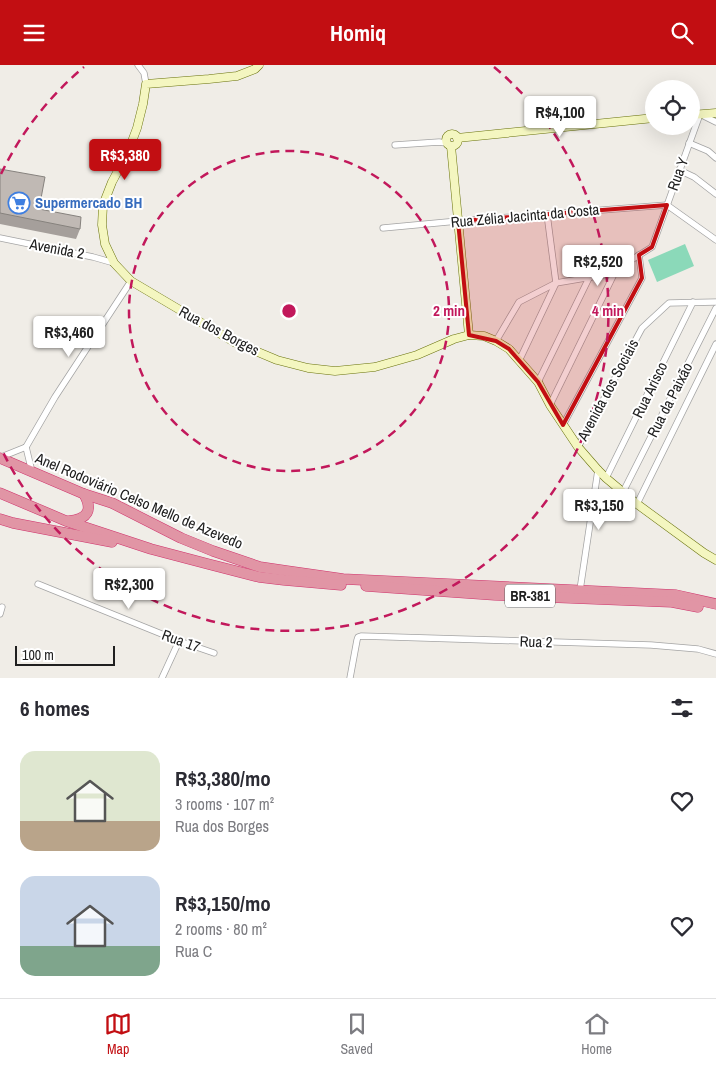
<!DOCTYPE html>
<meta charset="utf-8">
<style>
:root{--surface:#fff;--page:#f2f2f3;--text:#2b2b33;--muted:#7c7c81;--line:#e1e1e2;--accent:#c20e12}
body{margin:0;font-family:"Archivo Narrow",sans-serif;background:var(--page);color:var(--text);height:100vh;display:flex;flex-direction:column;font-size:19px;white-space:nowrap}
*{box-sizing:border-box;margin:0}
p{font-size:16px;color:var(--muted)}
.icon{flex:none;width:28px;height:28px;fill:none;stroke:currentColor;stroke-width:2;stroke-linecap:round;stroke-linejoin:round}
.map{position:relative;height:613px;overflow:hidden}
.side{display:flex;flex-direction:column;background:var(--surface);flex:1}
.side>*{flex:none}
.buttons{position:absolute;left:645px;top:15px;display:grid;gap:10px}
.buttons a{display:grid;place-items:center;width:55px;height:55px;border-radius:50%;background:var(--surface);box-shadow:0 5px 20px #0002;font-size:25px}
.scale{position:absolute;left:15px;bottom:12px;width:100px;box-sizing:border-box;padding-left:5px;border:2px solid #202020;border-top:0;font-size:14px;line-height:18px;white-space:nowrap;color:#202020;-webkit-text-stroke:4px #fff;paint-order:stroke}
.price{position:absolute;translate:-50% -42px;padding:0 11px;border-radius:5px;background:#fff;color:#222;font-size:16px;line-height:32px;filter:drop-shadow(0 1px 2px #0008)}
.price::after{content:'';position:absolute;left:50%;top:30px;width:15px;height:11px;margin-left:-8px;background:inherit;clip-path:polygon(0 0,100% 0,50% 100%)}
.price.current{background:var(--accent);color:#fff}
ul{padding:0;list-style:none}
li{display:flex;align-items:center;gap:15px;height:125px;padding:0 20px}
li span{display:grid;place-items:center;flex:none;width:140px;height:100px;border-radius:15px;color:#555}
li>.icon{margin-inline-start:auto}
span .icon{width:60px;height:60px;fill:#fffc;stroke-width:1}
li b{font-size:21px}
h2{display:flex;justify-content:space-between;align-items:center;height:60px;padding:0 20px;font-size:21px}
header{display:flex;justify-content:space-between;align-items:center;height:65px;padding:0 20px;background:var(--accent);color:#fff;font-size:22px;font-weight:700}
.menu{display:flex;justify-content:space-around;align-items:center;height:70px;border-top:1px solid var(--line);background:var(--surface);font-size:14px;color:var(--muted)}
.menu a{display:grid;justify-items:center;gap:2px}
.menu .current{color:var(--accent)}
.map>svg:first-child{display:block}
.pitch{fill:#8bd9b9}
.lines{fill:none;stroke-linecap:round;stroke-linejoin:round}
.street-casing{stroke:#a4a4a4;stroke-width:7}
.secondary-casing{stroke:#69720d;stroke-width:9}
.highway-casing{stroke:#cf336c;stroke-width:11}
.street{stroke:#fff;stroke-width:5.5}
.secondary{stroke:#f4f6c0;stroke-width:8}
.highway{stroke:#e195a5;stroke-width:10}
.wall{fill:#a59f9b}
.building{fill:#c0b9b4;stroke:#86827e}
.marked{fill:#c20e12;fill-opacity:0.2;stroke:#c20e12;stroke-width:4;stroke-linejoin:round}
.ring{fill:none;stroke:#c2185b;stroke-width:2.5;stroke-dasharray:9 6}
.labels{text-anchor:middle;stroke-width:4;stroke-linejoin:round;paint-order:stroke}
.shield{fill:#fff;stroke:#636363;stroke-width:1}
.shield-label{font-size:14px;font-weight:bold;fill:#202020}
.street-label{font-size:15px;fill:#202020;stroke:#fff}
.shop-label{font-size:15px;font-weight:bold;fill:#366cbe;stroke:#fff;text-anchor:start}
.centre{fill:#c2185b;stroke:#fff;stroke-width:2.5}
.ring-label{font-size:15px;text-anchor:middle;font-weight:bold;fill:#c2185b;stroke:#fff;stroke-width:4;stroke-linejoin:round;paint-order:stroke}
</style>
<header><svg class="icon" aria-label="menu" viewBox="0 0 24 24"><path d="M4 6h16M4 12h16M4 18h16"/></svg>Homiq<svg class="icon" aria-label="search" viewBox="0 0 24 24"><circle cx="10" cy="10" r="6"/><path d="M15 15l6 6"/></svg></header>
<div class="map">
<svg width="716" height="613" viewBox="0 0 716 613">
<rect width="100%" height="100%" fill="#f0ede7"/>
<!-- pitch -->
<polygon class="pitch" points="685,179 694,201 657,217 648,195"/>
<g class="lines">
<!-- street casing -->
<g class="street-casing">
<g id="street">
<polyline points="138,0 144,8 146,19"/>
<polyline points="689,78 708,86 716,93"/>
<polyline points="395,80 439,77 446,78"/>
<polyline points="679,105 694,112 716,129"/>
<polyline points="667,140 716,175"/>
<polyline points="383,163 458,156 667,140"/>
<polyline points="0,173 93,192 114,198"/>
<polyline points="496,276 519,237 556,218 609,209 652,182 700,49 716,57"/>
<polyline points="519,296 556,218 547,149"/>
<polyline points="538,317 589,213"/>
<polyline points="550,340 616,205"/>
<polyline points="563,360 642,213 639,190"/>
<polyline points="26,382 32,407"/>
<polyline points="578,382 642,263 669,238 716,237"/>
<polyline points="1,392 26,382 55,332 131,216"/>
<polyline points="606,413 693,237"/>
<polyline points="623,427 716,243"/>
<polyline points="637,439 716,279"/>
<polyline points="38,519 179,576 214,588"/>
<polyline points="580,525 598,405"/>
<polyline points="0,549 2,542"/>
<polyline points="162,613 179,576"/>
<polyline points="350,613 357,575 358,572 361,571 651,580 698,584 716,589"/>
</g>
</g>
<!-- secondary casing -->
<g class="secondary-casing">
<g id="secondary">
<polyline points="259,0 255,4 237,11 209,14 146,19 143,39 137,63 128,87 112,117 103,140 102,160 105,179 114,198 131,216 234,277 277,295 308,303 335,306 375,302 417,290 454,274 469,270 484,271 496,276 509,284 538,317 550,340 578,382 598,405 606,413 637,439 704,488 716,495"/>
<polyline points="691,50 716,48"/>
<circle cx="452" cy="75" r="6"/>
<polyline points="457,73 654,53"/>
<polyline points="451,81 469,270"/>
</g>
</g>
<!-- highway casing -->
<g class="highway-casing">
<g id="highway">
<polyline points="0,393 84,429 112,438 181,473 213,486 260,502 287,506 343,514 676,530 716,539"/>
<polyline points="0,428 66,456 151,484 208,499 259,512 284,515 341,520"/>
<polyline points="0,454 13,458 112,477"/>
<path d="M 69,456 C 88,454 93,445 84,429"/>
<polyline points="366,521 495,530 672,537 698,542"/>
</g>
</g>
<!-- street -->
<use href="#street" class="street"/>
<!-- secondary -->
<use href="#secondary" class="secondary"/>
<!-- highway -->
<use href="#highway" class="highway"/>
</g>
<!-- wall -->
<polygon class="wall" points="0,104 39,144 80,164 76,174 0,159"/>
<!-- building -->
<polygon class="building" points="0,104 45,112 39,144 81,152 80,164 0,148"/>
<!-- marked area -->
<path class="marked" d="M 667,140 L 652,182 L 639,190 L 642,213 L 563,360 L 538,317 L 509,284 L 496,276 L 469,270 L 458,156 Z"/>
<!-- distance rings -->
<g class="ring">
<circle cx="289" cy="246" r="160"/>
<path d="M1 109A319 319 0 0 1 84 2M494 2A319 319 0 1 1 1 383"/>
</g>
<!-- icons -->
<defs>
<g id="supermarket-ring" transform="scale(1.125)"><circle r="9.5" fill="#fff" stroke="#3f7fe0" stroke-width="1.5"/><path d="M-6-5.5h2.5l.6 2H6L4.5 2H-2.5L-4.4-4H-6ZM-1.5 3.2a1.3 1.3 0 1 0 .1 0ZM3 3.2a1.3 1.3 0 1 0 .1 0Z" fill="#3f7fe0"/></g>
</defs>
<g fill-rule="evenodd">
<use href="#supermarket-ring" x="19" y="138"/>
</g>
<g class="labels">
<!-- shield labels -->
<rect class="shield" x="505" y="519.5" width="50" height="23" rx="4"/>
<g class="shield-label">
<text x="530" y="536">BR-381</text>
</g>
<!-- street labels -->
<g class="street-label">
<text transform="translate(678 109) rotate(-70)" y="5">Rua Y</text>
<text transform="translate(525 151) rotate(-5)" y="5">Rua Zélia Jacinta da Costa</text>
<text transform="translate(57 184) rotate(11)" y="5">Avenida 2</text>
<text transform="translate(219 266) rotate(28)" y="5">Rua dos Borges</text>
<text transform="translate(608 325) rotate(-62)" y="5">Avenida dos Sociais</text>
<text transform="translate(650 325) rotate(-64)" y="5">Rua Arisco</text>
<text transform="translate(670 335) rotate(-63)" y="5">Rua da Paixão</text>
<text transform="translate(139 436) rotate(23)" y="5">Anel Rodoviário Celso Mello de Azevedo</text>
<text transform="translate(181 576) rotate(20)" y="5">Rua 17</text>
<text transform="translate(536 577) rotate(2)" y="5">Rua 2</text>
</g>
<!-- shop labels -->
<g class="shop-label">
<text x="35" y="143">Supermercado BH</text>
</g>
</g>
<circle cx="289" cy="246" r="8" class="centre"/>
<g class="ring-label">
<text x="449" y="251">2 min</text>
<text x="608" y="251">4 min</text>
</g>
</svg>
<div class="buttons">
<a><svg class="icon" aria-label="locate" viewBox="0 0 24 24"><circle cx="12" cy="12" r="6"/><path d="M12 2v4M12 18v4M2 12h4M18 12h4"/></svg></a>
</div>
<div class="scale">100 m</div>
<b class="price" style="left:560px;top:73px">R$4,100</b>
<b class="price current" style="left:125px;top:116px">R$3,380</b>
<b class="price" style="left:598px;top:222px">R$2,520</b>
<b class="price" style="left:69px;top:293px">R$3,460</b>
<b class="price" style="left:599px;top:466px">R$3,150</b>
<b class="price" style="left:129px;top:545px">R$2,300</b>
</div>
<section class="side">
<h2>6 homes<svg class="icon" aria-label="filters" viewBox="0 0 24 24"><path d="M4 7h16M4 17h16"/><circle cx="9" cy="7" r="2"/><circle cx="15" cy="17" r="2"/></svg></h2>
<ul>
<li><span style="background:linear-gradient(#dfe7d0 70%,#b9a48a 0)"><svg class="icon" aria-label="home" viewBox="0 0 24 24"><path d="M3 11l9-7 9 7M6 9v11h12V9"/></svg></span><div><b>R$3,380/mo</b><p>3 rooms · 107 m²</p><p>Rua dos Borges</p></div><svg class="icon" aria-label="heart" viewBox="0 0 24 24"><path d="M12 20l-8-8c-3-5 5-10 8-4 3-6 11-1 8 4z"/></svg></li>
<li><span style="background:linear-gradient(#c9d6e8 70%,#7fa58c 0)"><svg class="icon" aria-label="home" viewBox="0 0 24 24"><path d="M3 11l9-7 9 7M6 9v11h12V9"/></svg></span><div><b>R$3,150/mo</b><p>2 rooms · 80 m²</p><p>Rua C</p></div><svg class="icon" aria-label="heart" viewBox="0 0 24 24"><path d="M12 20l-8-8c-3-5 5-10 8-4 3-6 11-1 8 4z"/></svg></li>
</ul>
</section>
<nav class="menu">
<a class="current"><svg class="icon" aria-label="map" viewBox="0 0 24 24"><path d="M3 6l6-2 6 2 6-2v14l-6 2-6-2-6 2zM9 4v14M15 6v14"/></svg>Map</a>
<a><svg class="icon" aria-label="saved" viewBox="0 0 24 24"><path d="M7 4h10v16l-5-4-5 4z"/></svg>Saved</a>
<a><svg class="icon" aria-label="home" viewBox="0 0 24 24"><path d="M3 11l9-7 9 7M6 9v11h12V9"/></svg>Home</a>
</nav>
